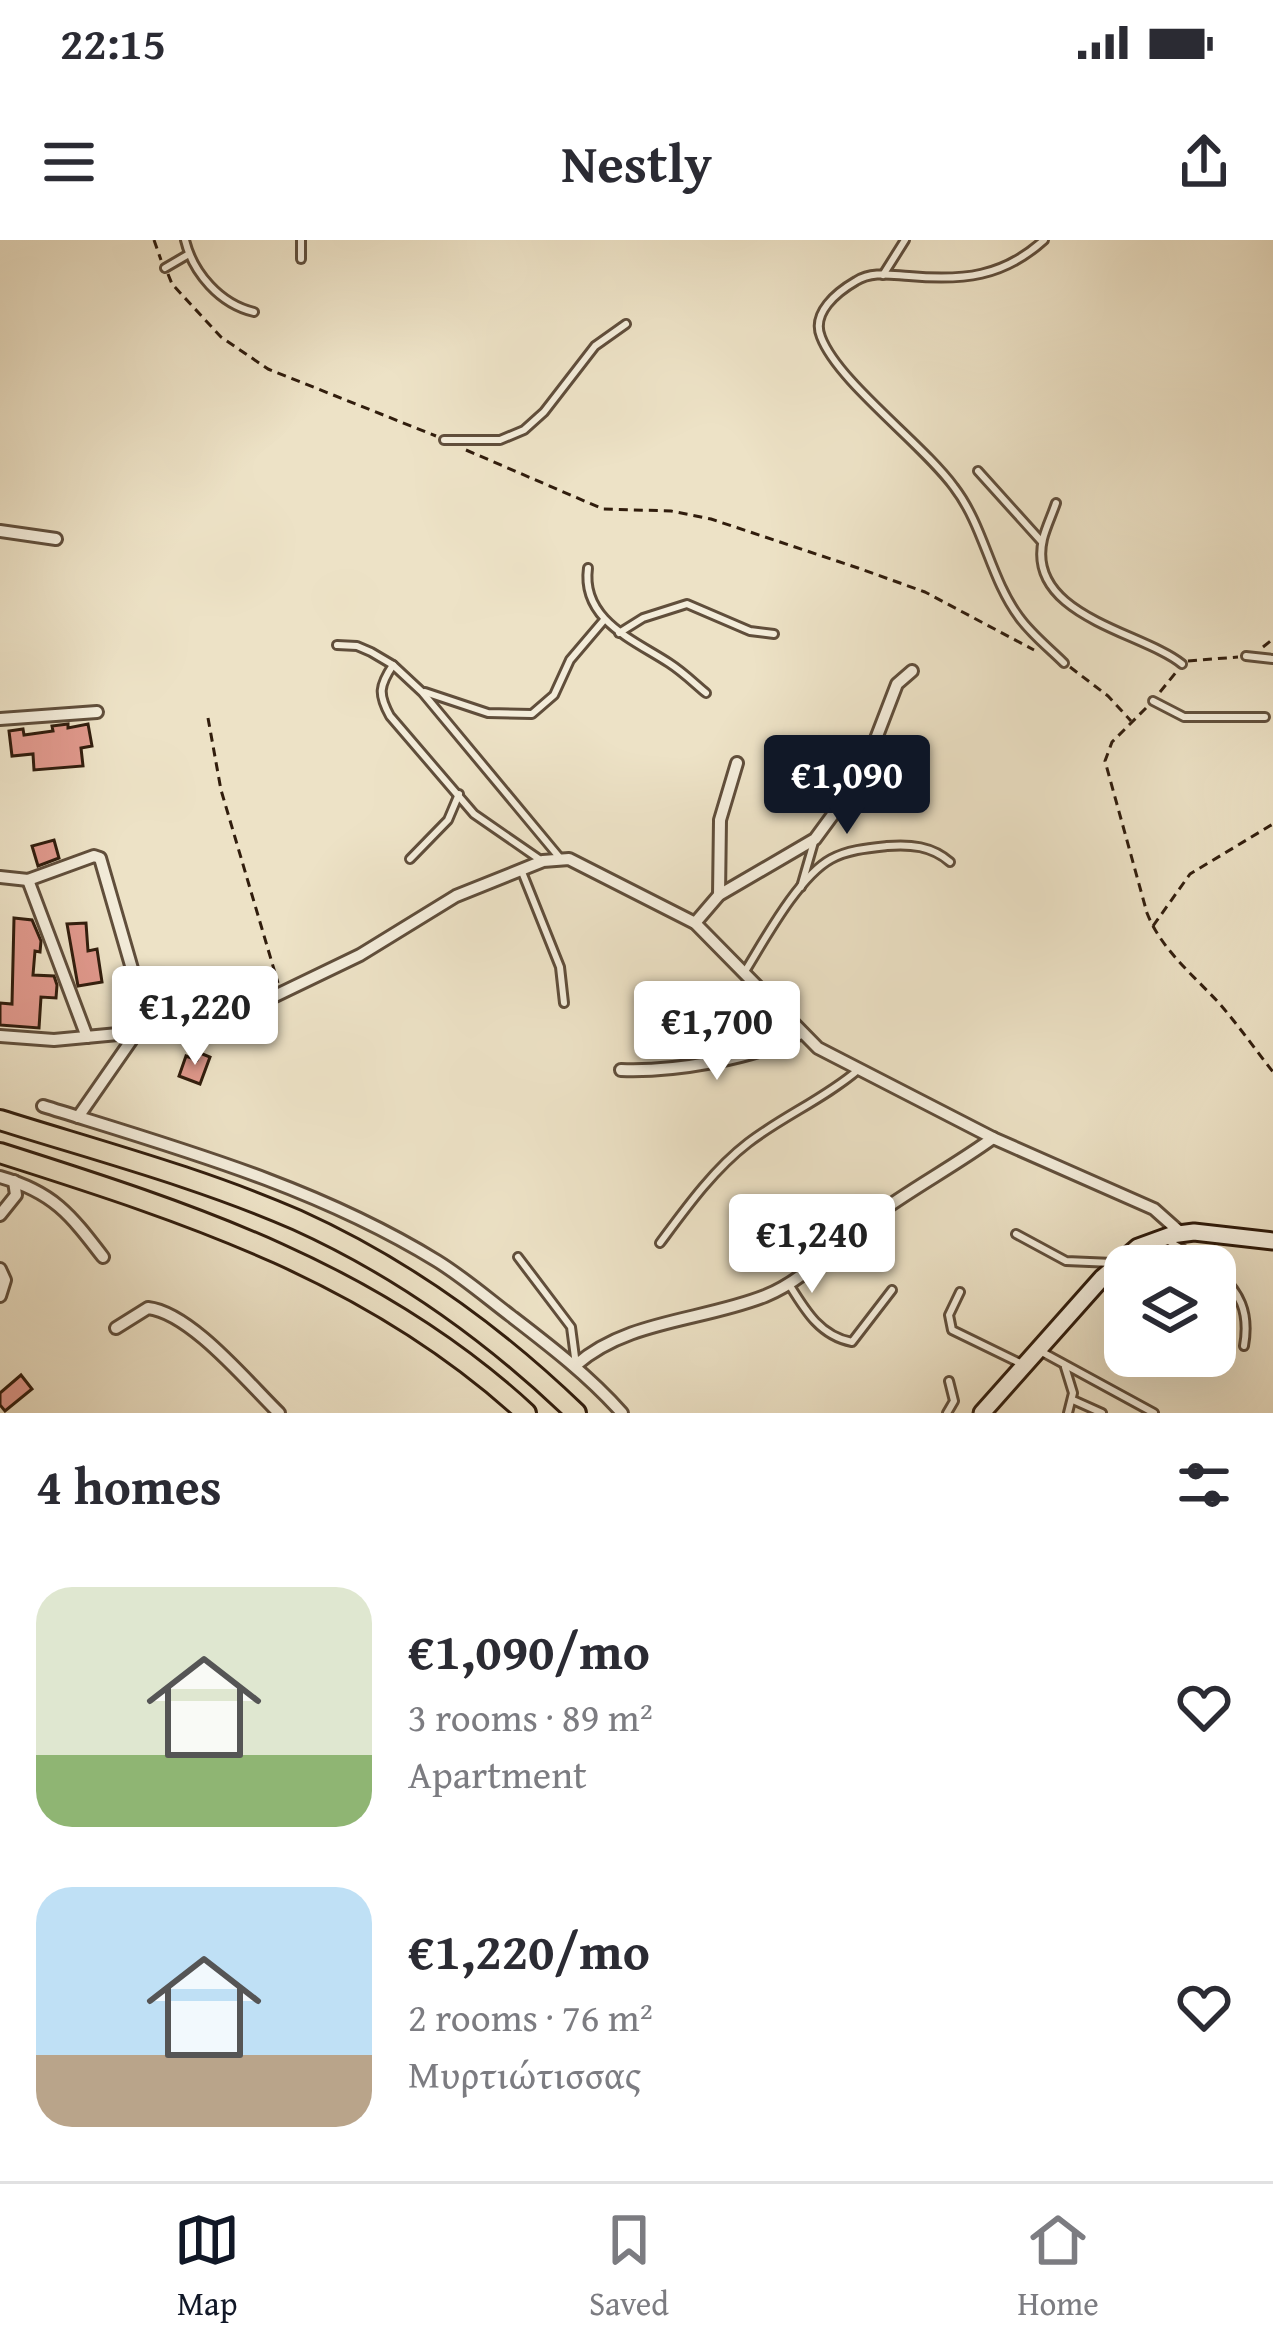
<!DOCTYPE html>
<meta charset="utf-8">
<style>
:root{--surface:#fff;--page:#f2f2f3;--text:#2b2b33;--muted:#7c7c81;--line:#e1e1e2;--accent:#111827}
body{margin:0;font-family:"Gentium Book Plus",serif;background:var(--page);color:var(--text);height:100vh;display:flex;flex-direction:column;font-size:45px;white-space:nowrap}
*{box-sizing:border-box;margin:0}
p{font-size:39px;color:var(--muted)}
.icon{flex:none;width:66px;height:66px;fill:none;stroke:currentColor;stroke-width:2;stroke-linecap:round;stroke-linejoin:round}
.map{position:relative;height:1173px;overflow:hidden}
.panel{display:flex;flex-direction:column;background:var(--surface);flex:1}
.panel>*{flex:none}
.controls{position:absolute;left:1104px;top:1005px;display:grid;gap:24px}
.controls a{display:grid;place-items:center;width:132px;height:132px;border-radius:24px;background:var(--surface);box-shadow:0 12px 48px #0002;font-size:60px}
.price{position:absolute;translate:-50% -102px;padding:0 27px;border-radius:12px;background:#fff;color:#222;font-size:39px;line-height:78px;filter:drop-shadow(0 3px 6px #0008)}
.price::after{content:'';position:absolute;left:50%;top:72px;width:36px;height:27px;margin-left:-18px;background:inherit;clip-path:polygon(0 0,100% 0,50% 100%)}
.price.current{background:var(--accent);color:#fff}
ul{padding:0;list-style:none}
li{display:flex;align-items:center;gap:36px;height:300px;padding:0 36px}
li span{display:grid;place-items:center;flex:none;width:336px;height:240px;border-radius:36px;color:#555}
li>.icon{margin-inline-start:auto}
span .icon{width:144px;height:144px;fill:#fffc;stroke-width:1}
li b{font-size:51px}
h2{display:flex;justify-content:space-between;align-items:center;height:144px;padding:0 36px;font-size:51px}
.status{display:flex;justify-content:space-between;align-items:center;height:84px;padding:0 60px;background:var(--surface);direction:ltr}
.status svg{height:33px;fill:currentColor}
header{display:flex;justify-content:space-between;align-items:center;height:156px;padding:0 36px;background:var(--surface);font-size:54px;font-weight:700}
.tabs{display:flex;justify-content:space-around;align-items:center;height:168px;border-top:3px solid var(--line);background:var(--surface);font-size:33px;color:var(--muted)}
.tabs a{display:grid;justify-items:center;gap:6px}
.tabs .current{color:var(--accent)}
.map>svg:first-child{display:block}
.building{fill:#e1998d;stroke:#311d0d;stroke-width:3}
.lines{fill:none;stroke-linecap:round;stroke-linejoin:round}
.lane-casing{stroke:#604e3b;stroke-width:12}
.street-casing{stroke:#604e3b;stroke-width:16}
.secondary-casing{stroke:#311d0d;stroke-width:21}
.primary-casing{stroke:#311d0d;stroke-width:24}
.path{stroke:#311d0d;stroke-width:3;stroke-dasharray:9 6;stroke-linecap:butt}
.lane{stroke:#f3ecda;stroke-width:6}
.street{stroke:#f3ecda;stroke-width:10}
.secondary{stroke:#f3ecda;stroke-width:15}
.primary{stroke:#ede2c6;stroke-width:18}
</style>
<div class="status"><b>22:15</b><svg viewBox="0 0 49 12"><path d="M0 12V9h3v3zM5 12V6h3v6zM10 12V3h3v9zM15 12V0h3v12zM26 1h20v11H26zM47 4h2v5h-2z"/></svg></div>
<header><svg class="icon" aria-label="menu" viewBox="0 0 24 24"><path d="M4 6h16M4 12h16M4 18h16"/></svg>Nestly<svg class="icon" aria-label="share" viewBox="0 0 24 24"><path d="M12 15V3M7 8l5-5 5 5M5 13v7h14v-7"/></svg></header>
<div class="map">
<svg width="1273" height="1173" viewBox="0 0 1273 1173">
<rect width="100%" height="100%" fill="#ede2c6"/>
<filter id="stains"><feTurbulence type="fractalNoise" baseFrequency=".00167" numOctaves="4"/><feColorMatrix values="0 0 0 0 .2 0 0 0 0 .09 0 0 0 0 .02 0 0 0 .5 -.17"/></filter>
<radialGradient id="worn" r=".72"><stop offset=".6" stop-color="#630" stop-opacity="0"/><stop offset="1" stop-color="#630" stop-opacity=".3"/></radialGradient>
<!-- building -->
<g class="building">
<polygon points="68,484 68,488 88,484 92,506 81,508 83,526 34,530 33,514 12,516 9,491 23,489 24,495 53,491 52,486"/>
<polygon points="54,600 59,618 38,626 32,606"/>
<polygon points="14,678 32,680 41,701 40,712 35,711 33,735 54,736 57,745 56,758 41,757 39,788 0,785 0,763 12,764"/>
<polygon points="86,683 88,711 97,709 102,742 78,746 67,684"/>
<polygon points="200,813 210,817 200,844 179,836 186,816 197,820"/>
<polygon points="21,1135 32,1149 5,1171 0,1165 0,1153"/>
</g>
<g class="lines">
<!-- lane casing -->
<g class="lane-casing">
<g id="lane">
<path d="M 185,0 C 193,33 220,64 254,72"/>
<path d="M 1044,0 C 1003,37 963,41 909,36 C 891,35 872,31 856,41 C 837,52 811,73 821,97 C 838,142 922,203 954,247 C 984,286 990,338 1019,377 C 1031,394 1049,408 1064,423"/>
<polyline points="301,19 301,0"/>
<polyline points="165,28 189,14"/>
<polyline points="883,35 905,0"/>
<polyline points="444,200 500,200 524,190 544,172 595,106 626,84"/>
<polyline points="978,231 1042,302"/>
<path d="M 1056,263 C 1052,275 1046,287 1043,299 C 1025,376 1143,392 1182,424"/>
<path d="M 588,328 C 581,380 634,400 669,423 C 683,432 694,443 706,453"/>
<polyline points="619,393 643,378 687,364 750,391 774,394"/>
<polyline points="337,405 357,406 371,412 393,425 422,452 560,618"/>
<polyline points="1246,416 1273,419"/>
<path d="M 393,425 C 379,446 378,454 390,476 L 474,574 L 539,619"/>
<polyline points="425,452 488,473 532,474 554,455 570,420 604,380"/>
<polyline points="1153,461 1184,477 1265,477"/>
<polyline points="410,619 448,580 459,554"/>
<polyline points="522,632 560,727 564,763"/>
<polyline points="801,647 814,602"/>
<path d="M 744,733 C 764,701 798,637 831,619 C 847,610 868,608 887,606 C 910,604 932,606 950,622"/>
<polyline points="1016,994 1066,1021 1113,1023"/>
<polyline points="1165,999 1211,1026"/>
<path d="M 660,1003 C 686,968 713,930 748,903 C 783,876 824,859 858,830"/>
<polyline points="518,1017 571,1087 576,1125"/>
<path d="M 1215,1029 C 1240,1052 1250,1072 1244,1106"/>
<path d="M 789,1044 C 805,1070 820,1096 852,1102 L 892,1050"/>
<polyline points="960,1052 949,1075 952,1090 1022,1124"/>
<polyline points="1042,1112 1154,1173"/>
<polyline points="1065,1127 1073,1153 1068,1173"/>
<polyline points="1073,1160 1102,1173"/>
<polyline points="947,1173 954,1161 949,1141"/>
</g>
</g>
<!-- street casing -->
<g class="street-casing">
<g id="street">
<polyline points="0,291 56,299"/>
<polyline points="0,479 97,472"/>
<polyline points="0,637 28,640 94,616 100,618 150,791"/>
<polyline points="28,640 87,797"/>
<polyline points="719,655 720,580 737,523"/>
<polyline points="695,683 719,655 815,599 862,535 897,444 912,431"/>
<polyline points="0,796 54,800 150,791 252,767 360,715 456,656 543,621 569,619 695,683 818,808 993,898 1154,969 1181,993"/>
<path d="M 621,830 C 671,832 756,819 799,794"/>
<path d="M 43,866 C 177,908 315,946 437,1021 C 463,1037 486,1057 511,1076 C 550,1106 588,1135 622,1173"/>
<polyline points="78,877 137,792"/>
<path d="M 0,937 C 53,952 70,974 103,1017"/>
<polyline points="0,975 16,955 14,941"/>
<polyline points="0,1029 5,1040 0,1056"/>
<path d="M 116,1088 L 148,1068 C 191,1073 248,1143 279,1173"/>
<path d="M 576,1125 C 627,1080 702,1081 765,1056 C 805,1040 835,1005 869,980 C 909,950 953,927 993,898"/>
</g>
</g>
<!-- secondary casing -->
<g class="secondary-casing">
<polyline id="secondary" points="982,1173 1102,1038 1138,1007 1171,995 1194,992 1273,1001"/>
</g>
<!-- primary casing -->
<g class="primary-casing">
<g id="primary">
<path d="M 0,880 C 99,911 201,938 297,980 C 401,1027 494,1094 576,1173"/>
<path d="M 0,913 C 192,974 374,1033 526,1173"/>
</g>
</g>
<!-- path -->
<g class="path">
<polyline points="154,0 161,20"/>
<polyline points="168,34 172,44 221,97 268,129 436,196"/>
<polyline points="466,210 603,269 671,271 711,279 858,328 925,352 1034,410"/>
<polyline points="1263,407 1273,399"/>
<polyline points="1188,421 1238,417"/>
<polyline points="1070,427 1108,456 1131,481"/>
<polyline points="1160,452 1177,431"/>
<path d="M 1146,468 L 1112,502 L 1105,521 L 1147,673 C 1161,709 1193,735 1219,763 C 1238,785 1255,809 1273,832"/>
<polyline points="208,478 221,550 278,743"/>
<polyline points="1153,686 1190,634 1273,584"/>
</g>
<!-- lane -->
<use href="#lane" class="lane"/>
<!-- street -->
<use href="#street" class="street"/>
<!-- secondary -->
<use href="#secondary" class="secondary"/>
<!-- primary -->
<use href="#primary" class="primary"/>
</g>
<rect width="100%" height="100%" filter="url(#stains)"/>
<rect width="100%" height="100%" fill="url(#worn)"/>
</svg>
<div class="controls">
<a><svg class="icon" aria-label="layers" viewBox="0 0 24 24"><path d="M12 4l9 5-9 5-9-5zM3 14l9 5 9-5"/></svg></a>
</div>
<b class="price current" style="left:847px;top:597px">€1,090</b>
<b class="price" style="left:195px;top:828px">€1,220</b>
<b class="price" style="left:717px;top:843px">€1,700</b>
<b class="price" style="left:812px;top:1056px">€1,240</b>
</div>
<section class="panel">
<h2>4 homes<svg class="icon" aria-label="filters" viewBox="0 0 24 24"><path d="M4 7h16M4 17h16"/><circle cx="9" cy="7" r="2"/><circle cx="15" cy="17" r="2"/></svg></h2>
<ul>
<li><span style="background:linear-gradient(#dfe7d0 70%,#8fb573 0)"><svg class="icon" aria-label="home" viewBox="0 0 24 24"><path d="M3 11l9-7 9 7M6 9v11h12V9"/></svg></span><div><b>€1,090/mo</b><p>3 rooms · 89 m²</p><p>Apartment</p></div><svg class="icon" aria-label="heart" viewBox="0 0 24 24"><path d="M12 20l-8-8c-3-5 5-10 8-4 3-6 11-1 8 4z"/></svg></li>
<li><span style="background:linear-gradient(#bfe0f5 70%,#b9a48a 0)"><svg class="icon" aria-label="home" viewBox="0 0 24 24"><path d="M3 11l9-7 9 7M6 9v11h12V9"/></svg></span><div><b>€1,220/mo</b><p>2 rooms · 76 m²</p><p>Μυρτιώτισσας</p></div><svg class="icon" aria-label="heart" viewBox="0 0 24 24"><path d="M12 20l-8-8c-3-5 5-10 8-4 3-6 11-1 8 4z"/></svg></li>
</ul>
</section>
<nav class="tabs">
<a class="current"><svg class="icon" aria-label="map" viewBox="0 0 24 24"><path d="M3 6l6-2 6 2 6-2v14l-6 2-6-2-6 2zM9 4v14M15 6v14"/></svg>Map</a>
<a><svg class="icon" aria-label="saved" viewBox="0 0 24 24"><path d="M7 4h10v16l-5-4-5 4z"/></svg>Saved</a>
<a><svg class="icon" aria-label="home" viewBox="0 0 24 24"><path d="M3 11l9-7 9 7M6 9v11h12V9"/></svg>Home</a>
</nav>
